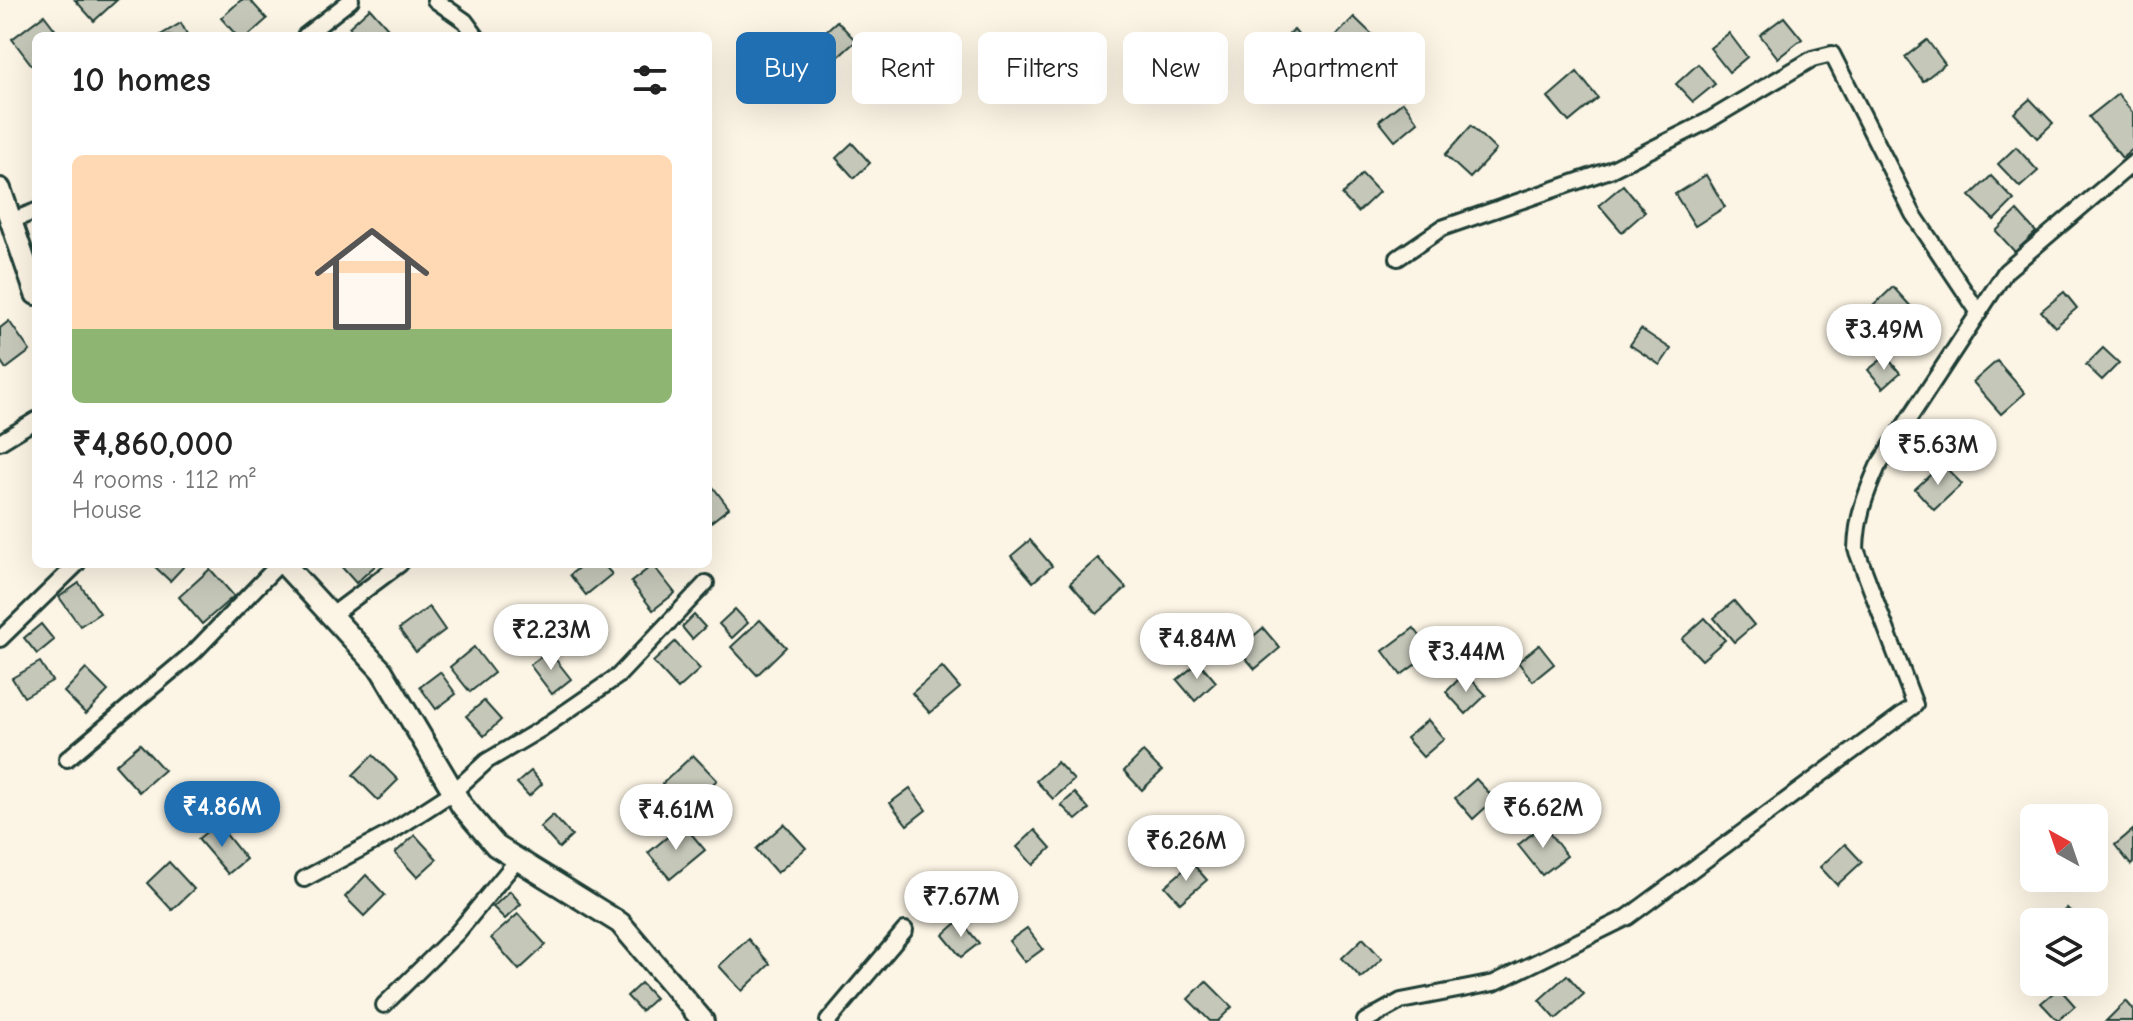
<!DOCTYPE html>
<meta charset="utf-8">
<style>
:root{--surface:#fff;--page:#f2f2f2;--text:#222;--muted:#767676;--accent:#1f6fb2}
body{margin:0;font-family:"Comic Neue",sans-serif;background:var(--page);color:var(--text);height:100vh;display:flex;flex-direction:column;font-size:30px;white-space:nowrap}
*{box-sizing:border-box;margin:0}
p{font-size:26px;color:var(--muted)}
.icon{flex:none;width:44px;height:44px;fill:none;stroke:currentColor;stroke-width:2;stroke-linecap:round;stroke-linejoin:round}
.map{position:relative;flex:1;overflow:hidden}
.panel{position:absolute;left:32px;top:32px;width:680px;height:536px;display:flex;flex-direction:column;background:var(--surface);border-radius:12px;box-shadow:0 8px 32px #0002}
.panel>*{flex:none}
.guide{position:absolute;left:736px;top:32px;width:760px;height:72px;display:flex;gap:16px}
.needle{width:52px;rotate:320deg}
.buttons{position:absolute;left:2020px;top:804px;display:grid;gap:16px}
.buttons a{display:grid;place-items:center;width:88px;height:88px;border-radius:12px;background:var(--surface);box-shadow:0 8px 32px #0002;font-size:40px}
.price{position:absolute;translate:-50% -68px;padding:0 18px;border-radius:28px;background:#fff;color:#222;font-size:26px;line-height:52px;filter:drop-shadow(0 2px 4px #0008)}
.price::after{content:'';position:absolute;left:50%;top:48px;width:24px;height:18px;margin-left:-12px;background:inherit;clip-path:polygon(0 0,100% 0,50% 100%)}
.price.selected{background:var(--accent);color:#fff}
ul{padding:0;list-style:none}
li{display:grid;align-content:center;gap:16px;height:424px;padding:0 40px}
li span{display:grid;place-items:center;height:248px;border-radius:12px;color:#555}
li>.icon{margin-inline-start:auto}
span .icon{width:144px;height:144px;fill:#fffc;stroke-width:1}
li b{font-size:34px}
h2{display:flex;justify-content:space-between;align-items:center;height:96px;padding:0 40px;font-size:34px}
.tag{padding:0 28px;border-radius:12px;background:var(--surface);box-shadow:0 8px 32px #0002;font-size:28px;line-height:72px}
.tag.selected{background:var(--accent);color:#fff}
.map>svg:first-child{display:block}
.building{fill:#c5c7b9;stroke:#1f3d34;stroke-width:2}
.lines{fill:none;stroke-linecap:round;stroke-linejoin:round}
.street-casing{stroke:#1f3d34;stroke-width:20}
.secondary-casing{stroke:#1f3d34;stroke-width:26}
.street{stroke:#fcf5e5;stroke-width:14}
.secondary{stroke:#fcf5e5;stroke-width:20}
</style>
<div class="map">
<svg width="2133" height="1021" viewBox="0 0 2133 1021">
<rect width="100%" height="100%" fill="#fcf5e5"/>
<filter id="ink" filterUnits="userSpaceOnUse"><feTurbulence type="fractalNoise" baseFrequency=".0125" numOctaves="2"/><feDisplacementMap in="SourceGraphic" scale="16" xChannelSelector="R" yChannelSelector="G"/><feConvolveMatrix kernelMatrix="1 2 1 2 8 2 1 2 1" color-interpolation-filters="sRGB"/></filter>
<g filter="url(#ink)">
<!-- building -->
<g class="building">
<polygon points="75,0 117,0 94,21"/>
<polygon points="241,0 250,0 267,19 248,36 237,36 221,18"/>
<polygon points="370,8 395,36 358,36 349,27"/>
<polygon points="44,15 60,36 36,36 34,68 12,39"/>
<polygon points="1354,17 1381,43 1352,72 1326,46"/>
<polygon points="1784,17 1802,39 1778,58 1760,35"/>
<polygon points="837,21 856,41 836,59 817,39"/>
<polygon points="181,23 188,36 159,36"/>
<polygon points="1294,30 1315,55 1293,73 1272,48"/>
<polygon points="1729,33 1747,57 1729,72 1710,48"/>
<polygon points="1927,40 1945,64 1923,81 1905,57"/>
<polygon points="1268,52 1288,75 1269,92 1249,68"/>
<polygon points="799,62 815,79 798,95 782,78"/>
<polygon points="1698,64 1715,84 1693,102 1676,84"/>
<polygon points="1577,72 1598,98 1569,122 1548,97"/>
<polygon points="2118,94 2133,113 2133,149 2122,158 2089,117"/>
<polygon points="2030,99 2053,123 2037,138 2014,113"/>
<polygon points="1403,102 1418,122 1395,141 1379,121"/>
<polygon points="1471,126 1496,150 1470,178 1445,155"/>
<polygon points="852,143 870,163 854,178 836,158"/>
<polygon points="2016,147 2038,171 2020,187 1998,164"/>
<polygon points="1362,174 1379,192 1358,212 1342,195"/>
<polygon points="1706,175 1725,207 1695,226 1675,194"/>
<polygon points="1991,176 2014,200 1994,220 1970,196"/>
<polygon points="1623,185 1645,212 1622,232 1599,205"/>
<polygon points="2017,211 2036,232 2015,252 1996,231"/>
<polygon points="1893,287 1915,311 1895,330 1873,306"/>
<polygon points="2064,292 2077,308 2055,327 2041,311"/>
<polygon points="9,321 30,351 6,369 0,360 0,328"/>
<polygon points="1641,329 1671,349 1660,365 1630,345"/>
<polygon points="2103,348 2119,363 2102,380 2086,365"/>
<polygon points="1886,356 1900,373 1883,388 1868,370"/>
<polygon points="1997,361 2025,393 2001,414 1973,382"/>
<polygon points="1942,464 1962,484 1934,510 1915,489"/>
<polygon points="710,483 729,508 711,522 708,518"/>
<polygon points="1030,540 1052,566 1033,582 1011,556"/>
<polygon points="1098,558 1126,588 1097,614 1070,583"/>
<polygon points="152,564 186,564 170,581"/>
<polygon points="339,564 377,564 356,583"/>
<polygon points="583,564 603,564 612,574 586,595 570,575"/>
<polygon points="653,565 675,593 653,610 631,582"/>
<polygon points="210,569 234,596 202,624 179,597"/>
<polygon points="79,583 100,613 80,626 59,597"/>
<polygon points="1734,601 1754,625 1734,642 1714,618"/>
<polygon points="429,607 445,630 416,652 399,629"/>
<polygon points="523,608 536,630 513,645 499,623"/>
<polygon points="735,609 748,623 732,638 719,624"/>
<polygon points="694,615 705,627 692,639 682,627"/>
<polygon points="1705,618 1725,640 1702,660 1682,639"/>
<polygon points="760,620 786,647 757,675 731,647"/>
<polygon points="41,624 54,640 37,654 24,638"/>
<polygon points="1263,628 1280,648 1255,669 1238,649"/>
<polygon points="1414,628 1432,652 1401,675 1383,651"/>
<polygon points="675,642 700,669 678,689 653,662"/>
<polygon points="1539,645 1554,664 1533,681 1518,662"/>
<polygon points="474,647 494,673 470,692 450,667"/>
<polygon points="549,651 571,679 552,694 530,665"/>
<polygon points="40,662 52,681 24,697 12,678"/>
<polygon points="1199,662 1216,682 1195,701 1177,680"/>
<polygon points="942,667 960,688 930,713 912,693"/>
<polygon points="86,669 108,691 86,714 64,692"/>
<polygon points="440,672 456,694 436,709 420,687"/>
<polygon points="1465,673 1486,695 1466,714 1446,692"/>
<polygon points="484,701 501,720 484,736 466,716"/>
<polygon points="1428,720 1444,739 1423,757 1406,738"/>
<polygon points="140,744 164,770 139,792 115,765"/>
<polygon points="1143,752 1162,771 1142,790 1124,771"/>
<polygon points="373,755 398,780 378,800 353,775"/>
<polygon points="693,755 717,780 685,810 662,784"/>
<polygon points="1057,762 1074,780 1053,799 1036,781"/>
<polygon points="531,771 542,784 529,796 517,783"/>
<polygon points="1476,779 1495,799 1473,819 1455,798"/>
<polygon points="910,788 926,810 907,825 890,803"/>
<polygon points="1075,793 1089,809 1076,820 1061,805"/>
<polygon points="553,815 572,836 559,848 540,827"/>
<polygon points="217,823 246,859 228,874 198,839"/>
<polygon points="683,824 705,850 670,879 648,853"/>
<polygon points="784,824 806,848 777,873 756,849"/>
<polygon points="1543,825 1567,856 1542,875 1518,845"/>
<polygon points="1201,826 1213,838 1201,849 1189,836"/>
<polygon points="1035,830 1051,848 1033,865 1017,847"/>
<polygon points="2133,830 2133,863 2131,865 2115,845"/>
<polygon points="415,835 437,859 417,877 395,853"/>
<polygon points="1845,844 1862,862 1837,885 1820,867"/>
<polygon points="169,862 194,889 172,910 147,883"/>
<polygon points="1192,863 1207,880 1180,903 1165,886"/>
<polygon points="366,875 385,895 364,916 345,897"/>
<polygon points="510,891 521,904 505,919 493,907"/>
<polygon points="2067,908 2081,922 2052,922"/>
<polygon points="518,914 546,945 519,970 491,938"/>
<polygon points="960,920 979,943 961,957 943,935"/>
<polygon points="1027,928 1043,949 1025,962 1009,941"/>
<polygon points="1363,938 1382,959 1361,978 1342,958"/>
<polygon points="748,939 770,964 742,991 719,966"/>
<polygon points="1567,975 1584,994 1556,1019 1539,1000"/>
<polygon points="1206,981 1232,1007 1218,1021 1210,1021 1188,999"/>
<polygon points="641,983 655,998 641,1011 627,996"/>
<polygon points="2059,988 2075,1006 2058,1021 2041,1003"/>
<polygon points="2126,1001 2133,1009 2133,1021 2106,1021"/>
</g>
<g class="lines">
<!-- street casing -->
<g class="street-casing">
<g id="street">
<polyline points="435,0 465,21 476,36"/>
<polyline points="305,36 351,0"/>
<polyline points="11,221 36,211"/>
<polyline points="1398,258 1442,228 1610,170 1706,122 1812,59 1832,54 1913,214 1979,313"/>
<polyline points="0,442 36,420"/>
<polyline points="332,615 400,564"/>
<polyline points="0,639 77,564"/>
<polyline points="67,759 194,652 279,564"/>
<polyline points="304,879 385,836 453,792 487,761 541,729 618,676 706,583"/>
<polyline points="384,1005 457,933 518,859"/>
<polyline points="828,1021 905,930"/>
<path d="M 1365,1021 L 1401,1001 L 1494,983 L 1628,917 L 1915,705 L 1856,549 C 1857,517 1865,495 1878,466 L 2006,271 L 2133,163"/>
</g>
</g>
<!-- secondary casing -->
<g class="secondary-casing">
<g id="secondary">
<polyline points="0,189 36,294"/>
<polyline points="284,564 382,671 462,806 496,846 620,923 703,1021"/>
</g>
</g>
<!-- street -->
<use href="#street" class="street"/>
<!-- secondary -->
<use href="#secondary" class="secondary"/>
</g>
</g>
</svg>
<div class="buttons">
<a><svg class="needle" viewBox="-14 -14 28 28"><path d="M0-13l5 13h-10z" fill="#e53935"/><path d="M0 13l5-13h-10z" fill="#767676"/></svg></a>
<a><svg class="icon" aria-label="layers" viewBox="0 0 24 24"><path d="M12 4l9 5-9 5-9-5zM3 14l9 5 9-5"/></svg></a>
</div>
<b class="price" style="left:1884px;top:372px">₹3.49M</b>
<b class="price" style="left:1938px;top:487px">₹5.63M</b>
<b class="price" style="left:551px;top:672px">₹2.23M</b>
<b class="price" style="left:1197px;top:681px">₹4.84M</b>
<b class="price" style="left:1466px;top:694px">₹3.44M</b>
<b class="price selected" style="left:222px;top:849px">₹4.86M</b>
<b class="price" style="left:1543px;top:850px">₹6.62M</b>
<b class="price" style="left:676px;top:852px">₹4.61M</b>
<b class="price" style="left:1186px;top:883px">₹6.26M</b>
<b class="price" style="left:961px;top:939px">₹7.67M</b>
<div class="guide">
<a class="tag selected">Buy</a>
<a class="tag">Rent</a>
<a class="tag">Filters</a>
<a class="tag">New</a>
<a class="tag">Apartment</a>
</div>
<section class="panel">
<h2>10 homes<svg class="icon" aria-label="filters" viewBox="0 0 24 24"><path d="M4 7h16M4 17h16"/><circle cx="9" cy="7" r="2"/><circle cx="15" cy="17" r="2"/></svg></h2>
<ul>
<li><span style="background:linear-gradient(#ffd9b3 70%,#8fb573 0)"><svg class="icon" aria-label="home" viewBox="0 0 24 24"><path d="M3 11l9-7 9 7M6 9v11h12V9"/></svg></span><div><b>₹4,860,000</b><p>4 rooms · 112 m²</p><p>House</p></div></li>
</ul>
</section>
</div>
